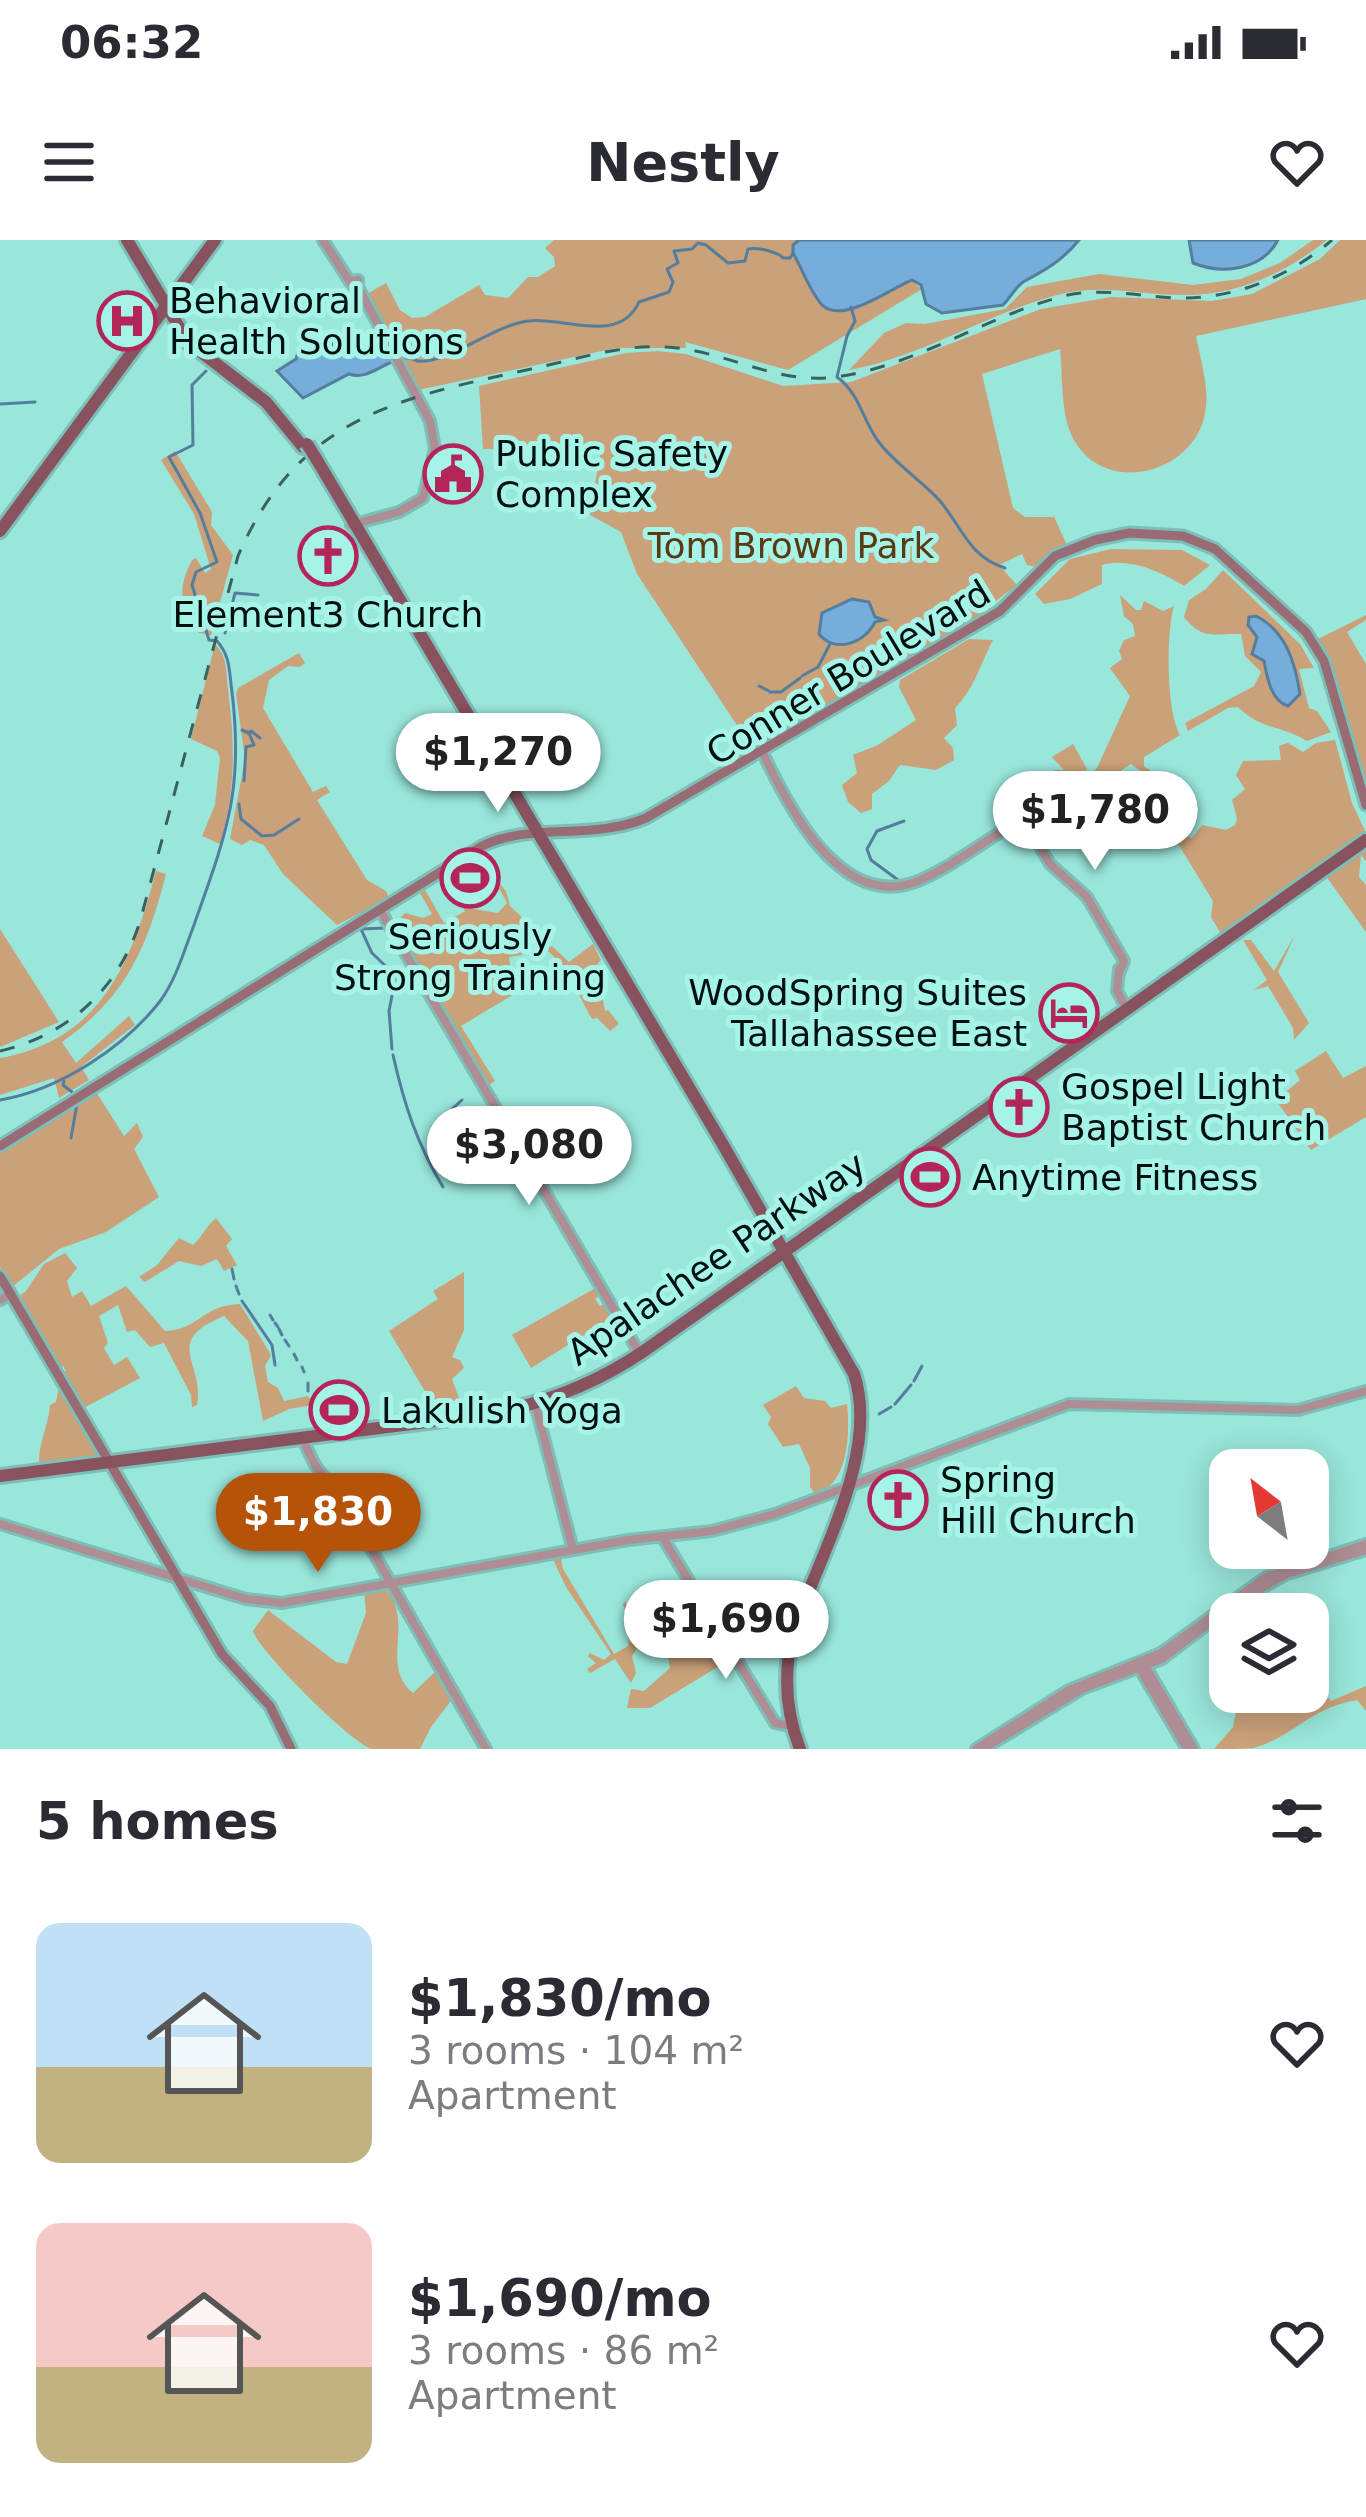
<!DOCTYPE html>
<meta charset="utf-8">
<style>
:root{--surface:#fff;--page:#f7f7f7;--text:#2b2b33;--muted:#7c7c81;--accent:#b45309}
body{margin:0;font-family:"DejaVu Sans",sans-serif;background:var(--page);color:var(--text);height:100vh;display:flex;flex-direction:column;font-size:45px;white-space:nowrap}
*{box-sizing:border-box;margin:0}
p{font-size:39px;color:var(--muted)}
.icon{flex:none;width:66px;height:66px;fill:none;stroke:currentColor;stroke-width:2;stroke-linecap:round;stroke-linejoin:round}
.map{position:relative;height:1509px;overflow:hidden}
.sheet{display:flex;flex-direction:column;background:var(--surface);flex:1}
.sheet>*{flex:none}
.needle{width:78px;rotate:329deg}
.controls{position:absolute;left:1209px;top:1209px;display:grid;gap:24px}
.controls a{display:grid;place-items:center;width:120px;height:120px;border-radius:24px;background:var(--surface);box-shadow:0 6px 30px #0003;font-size:60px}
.price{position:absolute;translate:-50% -102px;padding:0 27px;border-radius:42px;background:#fff;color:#222;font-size:39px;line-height:78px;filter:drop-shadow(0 3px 6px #0008)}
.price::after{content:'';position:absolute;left:50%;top:72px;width:36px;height:27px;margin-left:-18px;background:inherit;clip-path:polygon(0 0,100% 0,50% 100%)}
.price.active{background:var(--accent);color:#fff}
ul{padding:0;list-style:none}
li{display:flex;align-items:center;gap:36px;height:300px;padding:0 36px}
li span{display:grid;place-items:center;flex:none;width:336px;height:240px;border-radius:24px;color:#555}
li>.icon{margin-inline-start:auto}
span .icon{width:144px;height:144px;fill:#fffc;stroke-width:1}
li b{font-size:51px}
h2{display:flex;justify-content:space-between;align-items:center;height:144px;padding:0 36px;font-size:51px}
.status{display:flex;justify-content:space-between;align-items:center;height:84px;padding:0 60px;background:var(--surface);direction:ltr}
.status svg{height:33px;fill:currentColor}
header{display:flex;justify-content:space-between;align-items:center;height:156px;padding:0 36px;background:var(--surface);font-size:54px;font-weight:800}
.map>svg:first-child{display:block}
.green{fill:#caa179}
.water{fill:#76adda;stroke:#537e9d;stroke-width:3}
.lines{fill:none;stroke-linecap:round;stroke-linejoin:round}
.stream{stroke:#537e9d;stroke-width:3}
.tertiary-casing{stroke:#7dbfb6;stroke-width:14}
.secondary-casing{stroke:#7dbfb6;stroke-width:15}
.primary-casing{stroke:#7dbfb6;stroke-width:18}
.tertiary{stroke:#ae8e94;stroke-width:8}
.secondary{stroke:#986b75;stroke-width:9}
.primary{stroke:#88525f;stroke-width:12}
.rail{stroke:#3a625c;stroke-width:3;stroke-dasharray:15 15;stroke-linecap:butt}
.primary-bridge-casing{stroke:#7dbfb6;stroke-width:18;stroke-linecap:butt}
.primary-bridge{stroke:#88525f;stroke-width:12}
.labels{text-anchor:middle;stroke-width:10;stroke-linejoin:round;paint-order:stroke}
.poi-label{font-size:36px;fill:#00100e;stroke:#a6f3e8;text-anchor:start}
.park-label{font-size:36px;fill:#5b3913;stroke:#a6f3e8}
.street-label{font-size:36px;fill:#00100e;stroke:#a6f3e8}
</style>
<div class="status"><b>06:32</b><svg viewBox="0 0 49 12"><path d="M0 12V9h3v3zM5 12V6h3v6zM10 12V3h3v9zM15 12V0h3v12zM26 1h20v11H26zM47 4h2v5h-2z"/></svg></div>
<header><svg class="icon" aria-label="menu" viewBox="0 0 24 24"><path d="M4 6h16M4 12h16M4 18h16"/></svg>Nestly<svg class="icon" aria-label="heart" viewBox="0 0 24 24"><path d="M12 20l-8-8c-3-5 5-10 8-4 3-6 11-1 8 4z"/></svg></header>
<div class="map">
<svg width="1366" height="1509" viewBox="0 0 1366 1509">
<rect width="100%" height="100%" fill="#99e6db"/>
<!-- green -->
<g class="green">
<path d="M 554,0 L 798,0 L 792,5 L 792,14 C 802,29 809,53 822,65 C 843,86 891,49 912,41 L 922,49 L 788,130 L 685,102 L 686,108 L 616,108 L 418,150 L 403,124 L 410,113 C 388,105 363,70 362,45 L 367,54 L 386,43 L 400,70 L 412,78 L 425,77 L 479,45 L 485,55 L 508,58 L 528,37 L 538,37 L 555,26 L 554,17 L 545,8 Z"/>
<path d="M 1313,0 L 1327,0 C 1285,33 1239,55 1184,55 C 1140,55 1100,43 1057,55 C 986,74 921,117 849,130 L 884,93 L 906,83 L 925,84 L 1005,69 L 1027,47 L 1099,34 L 1193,45 L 1241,39 L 1280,23 Z"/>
<path d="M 1340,0 L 1366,0 L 1366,59 L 1196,96 C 1201,122 1211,152 1204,178 C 1189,235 1105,255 1074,200 C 1060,175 1063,137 1060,109 L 982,134 L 1013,268 L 1025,277 L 1054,277 L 1068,307 L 1036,327 L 1027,325 L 1022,314 L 999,325 L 1017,345 L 992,364 L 994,370 L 754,511 L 637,334 L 621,292 L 590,275 L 601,208 L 483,209 L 479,146 L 626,113 L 658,111 L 686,114 L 783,146 L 851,142 L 1041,69 L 1111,57 L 1212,61 L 1252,54 L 1320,19 Z"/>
<path d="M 175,211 L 212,272 L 211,285 L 233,315 L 211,395 L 199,393 C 181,364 176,351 192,320 L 196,318 L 205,333 L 211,329 L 194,274 L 161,220 Z"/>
<path d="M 1111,309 L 1182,310 L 1210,325 L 1184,346 C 1162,332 1128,317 1102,325 L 1102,344 L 1070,359 L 1044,364 L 1035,354 L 1070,319 Z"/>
<path d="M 1223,330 L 1300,404 L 1314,428 L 1299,429 L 1309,468 L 1317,471 L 1331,492 L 1307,501 C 1279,484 1263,491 1238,467 L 1228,468 L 1188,491 L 1185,483 L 1254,446 L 1261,432 L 1245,416 L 1241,394 C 1214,393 1203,401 1184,377 L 1189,360 L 1206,349 Z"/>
<path d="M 1120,355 L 1136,370 L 1141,370 L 1144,361 L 1163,371 L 1174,366 C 1166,393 1166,471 1180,495 L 1144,517 L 1144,526 L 1151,531 L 1154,549 L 1182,595 L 1192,598 L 1202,585 L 1226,590 L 1235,585 L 1237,578 L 1232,560 L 1245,549 L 1236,535 L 1243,521 L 1281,520 L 1279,506 L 1288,503 L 1303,512 L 1316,503 L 1335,500 L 1352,563 L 1366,593 L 1221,694 L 1211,677 L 1213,661 L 1147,553 L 1140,550 L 1144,534 L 1131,524 C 1102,540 1109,562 1122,588 L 1105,599 L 1078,549 L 1097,528 L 1130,456 L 1110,428 L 1122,419 L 1119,411 L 1124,400 L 1135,396 L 1133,384 L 1124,376 Z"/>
<polygon points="1366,375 1366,380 1347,392 1366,424 1366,556 1328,418 1318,399"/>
<path d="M 969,399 L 993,400 C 980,424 975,448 955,468 L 957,485 L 944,498 L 953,508 L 954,520 L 936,530 L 900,525 L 889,541 L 872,554 L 872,569 L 861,573 L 848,562 L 842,545 L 857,533 L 853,515 L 878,505 L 916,480 L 899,447 L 900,440 Z"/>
<path d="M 215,404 C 228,418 226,431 228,449 C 235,504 236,550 220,604 L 202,596 L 215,565 L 220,518 L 217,511 L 191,499 Z"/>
<polygon points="299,413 305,423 300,427 288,426 269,440 263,468 313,552 326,546 330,552 317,560 367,640 386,651 389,658 337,685 283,634 264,605 250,600 242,605 230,599 245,519 236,454 238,448"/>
<polygon points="1073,504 1087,529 1070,550 1037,566 1034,538 1041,537 1044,541 1055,535 1054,530 1064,530 1052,517"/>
<polygon points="1366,607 1366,621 1361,615 1359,637 1366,645 1366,692 1326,636"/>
<path d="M 156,631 L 166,634 C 147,708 126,757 62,802 L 76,823 L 129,776 L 135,785 L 81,827 L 89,840 L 59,858 L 54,838 L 0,855 L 0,818 C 102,800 132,721 156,631 Z"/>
<polygon points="491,633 506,651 510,666 533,688 519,702 523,715 509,717 514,754 461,786 495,841 485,847 427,745 428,730 414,724 394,685 405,673 423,678 432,674 420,653 425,650 444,683 465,671 446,634 467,668 498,673 507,663"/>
<polygon points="0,689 59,782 0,807"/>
<polygon points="1295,695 1278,732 1309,783 1294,800 1293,788 1268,746 1254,750 1267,740 1243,700 1251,700 1274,731"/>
<path d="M 593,704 L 601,720 L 594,728 L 593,739 L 601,749 L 605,771 L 608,770 L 619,784 L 610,791 L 597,778 L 592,779 C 579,756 568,726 545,709 L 552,706 L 569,722 Z"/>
<polygon points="1326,811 1343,838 1366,826 1366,877 1311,910 1276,860 1300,840 1295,831"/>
<polygon points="95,850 124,896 137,883 143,897 134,909 159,957 106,992 59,1009 12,1047 0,1027 0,912"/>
<path d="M 216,978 L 232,999 L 226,1006 L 237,1025 L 224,1031 L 217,1019 L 201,1026 L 179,1021 L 145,1042 L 139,1037 L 157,1025 L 179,998 L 193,1005 C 203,996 205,987 216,978 Z"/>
<path d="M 65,1013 L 77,1028 L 67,1041 L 72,1057 L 82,1051 L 91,1066 L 126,1046 L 165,1091 C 199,1090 202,1065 240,1064 L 271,1115 L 265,1126 L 268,1142 L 278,1148 L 284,1161 L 308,1156 L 313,1165 L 289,1169 L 263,1181 L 248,1101 L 224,1076 C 161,1102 205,1122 197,1165 L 192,1167 L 191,1155 L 164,1103 L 150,1107 L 135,1090 L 127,1092 L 118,1065 L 99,1076 L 108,1103 L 104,1108 L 114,1125 L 127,1117 L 140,1138 L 82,1169 L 61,1135 L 66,1131 L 63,1126 L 58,1129 L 17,1058 L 26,1051 L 44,1024 Z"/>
<polygon points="464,1032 464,1090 452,1117 460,1120 464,1128 452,1139 463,1169 438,1173 389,1091 438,1059 433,1051"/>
<polygon points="599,1046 603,1053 595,1059 600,1066 607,1062 613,1077 531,1128 512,1095"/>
<path d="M 796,1146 L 804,1158 L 825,1161 L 831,1168 L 847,1164 C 850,1195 849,1242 816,1255 L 810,1247 L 810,1228 L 799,1204 L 783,1207 L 768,1184 L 771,1177 L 763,1165 Z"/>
<path d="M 59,1147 L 98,1215 L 98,1219 L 40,1225 C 36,1209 49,1185 50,1165 L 56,1162 Z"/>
<polygon points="551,1315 560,1315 563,1329 614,1414 628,1406 631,1381 623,1365 625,1361 645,1396 632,1416 636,1433 631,1443 615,1419 590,1433 587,1429 596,1423 588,1416 590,1413 604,1420 611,1414 566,1347"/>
<path d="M 384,1347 C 388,1353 393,1358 395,1365 C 406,1395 384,1429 413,1453 L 436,1431 L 453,1458 L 431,1487 L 420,1509 C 406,1509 385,1509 372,1509 C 350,1502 260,1412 253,1391 L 268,1370 L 336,1422 L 347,1424 L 366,1373 L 364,1350 Z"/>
<polygon points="717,1390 734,1417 650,1468 627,1468 631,1449 644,1451 670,1428 668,1418 699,1399 708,1407 709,1394"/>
<path d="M 1366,1446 L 1366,1471 L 1357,1460 C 1309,1468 1292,1498 1253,1508 C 1241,1509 1227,1509 1214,1509 L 1233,1487 L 1238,1461 L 1257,1452 L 1275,1452 L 1279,1463 L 1321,1449 L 1331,1461 Z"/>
</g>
<!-- water -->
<g class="water">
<path d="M 799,0 L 1079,0 C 1062,21 1045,30 1023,42 C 1015,48 1010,58 1003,65 L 942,73 L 926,64 L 921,45 L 912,40 C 891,48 843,85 822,65 C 810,52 802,28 793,13 L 793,5 Z"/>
<path d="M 1189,0 L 1278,0 C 1262,30 1223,35 1193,23 Z"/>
<path d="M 326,96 L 340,114 L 368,101 L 384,116 C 400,113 402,108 417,121 C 394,108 373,143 349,134 L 303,158 L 277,131 L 296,119 L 299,109 Z"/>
<path d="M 852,359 L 869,362 L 875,377 L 884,380 L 875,382 C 865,403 835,414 819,394 L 822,373 Z"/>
<path d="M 1256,376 C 1286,391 1295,422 1300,454 L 1288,466 C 1271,461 1267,437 1264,421 L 1252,414 L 1257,397 L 1248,385 L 1249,377 Z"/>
</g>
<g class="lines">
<!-- stream -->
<g class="stream">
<path d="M 851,67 L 855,81 L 847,96 L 837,137 C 860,154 862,179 878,201 C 895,224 921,240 940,261 C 962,287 969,317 1005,328"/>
<path d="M 417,121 C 446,125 494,85 528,81 C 562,76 619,106 639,62 L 669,52 L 673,42 L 667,29 L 678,23 L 674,11 L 692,9 L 698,3 L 706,5 L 728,23 L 745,21 L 748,9 C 758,7 778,12 783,18 L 790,18 L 793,13"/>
<polyline points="0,164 35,162"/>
<polyline points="225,393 235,353 258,355"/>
<polyline points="802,436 818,427 830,404"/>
<polyline points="759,446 769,451"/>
<polyline points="770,452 781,452 800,438"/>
<polyline points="242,490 249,493 254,505 246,507 244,541"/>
<polyline points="248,493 251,491 260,498"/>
<polyline points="239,564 241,579 262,596 274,595 299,579"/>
<polyline points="898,640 871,620 867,609 877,591 904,581"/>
<polyline points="393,684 398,684"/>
<polyline points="385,688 361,689 372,713 396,736 389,771 392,809"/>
<path d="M 393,815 C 404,864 417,904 443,947"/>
<polyline points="64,841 63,845 72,852"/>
<path d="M 0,860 C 59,850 124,808 161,760 C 177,737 184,711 194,685 C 226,594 244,551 232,452 C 229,432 231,417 217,401 L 209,400 L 192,345 L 196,332 L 217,322 L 200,273 L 169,217 L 193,205 L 192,145 L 206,131"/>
<polyline points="452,869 462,860"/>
<polyline points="453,871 455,876"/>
<polyline points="481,878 487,887"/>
<polyline points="459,884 464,895"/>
<polyline points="476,894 481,891"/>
<polyline points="71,898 77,864"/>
<polyline points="232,1029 234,1039"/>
<polyline points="236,1046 239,1054"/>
<polyline points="242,1061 272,1105 275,1125"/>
<polyline points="270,1075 273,1080"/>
<polyline points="275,1083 278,1087"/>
<polyline points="279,1089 282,1095"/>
<polyline points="285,1100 289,1106"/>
<polyline points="294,1114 297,1120"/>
<polyline points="302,1127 304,1132"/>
<polyline points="914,1141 922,1126"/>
<polyline points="308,1151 308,1143"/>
<polyline points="895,1164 911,1145"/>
<polyline points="879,1174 891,1167"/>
</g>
<!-- tertiary casing -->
<g class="tertiary-casing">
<g id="tertiary">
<polyline points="323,0 350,42"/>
<polyline points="358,56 351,41 358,40 358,47"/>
<polyline points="351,285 399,272 423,258 435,209 430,181 358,47"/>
<path d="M 762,511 C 788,567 841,672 918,641 C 952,627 990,597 1023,578 L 1050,624 L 1087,657 L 1124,721 L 1119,733"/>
<polyline points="380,670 641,1116"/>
<polyline points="1119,729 1117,751 1128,771"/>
<polyline points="0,1060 11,1054"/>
<polyline points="536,1167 573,1310"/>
<polyline points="302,1198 315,1225 349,1270 486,1509"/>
<polyline points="0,1284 246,1359 282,1363 628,1300 712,1291 775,1274 1069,1164 1298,1170 1366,1151"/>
<polyline points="663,1298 775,1483 785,1485"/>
<polyline points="1237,1362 1287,1334 1366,1310"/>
<polyline points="1138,1426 1187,1509"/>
<polyline points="1146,1427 1194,1509"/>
<polyline points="976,1509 1069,1450 1161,1413 1266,1337 1366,1304"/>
<polyline points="983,1509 1082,1449 1162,1419 1225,1371"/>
</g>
</g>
<!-- secondary casing -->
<g class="secondary-casing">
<g id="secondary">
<path d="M 0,906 L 482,606 C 531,582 591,601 646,578 L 1000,371 L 1055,316 L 1095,300 L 1129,293 L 1183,296 L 1215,309 L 1306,392 L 1324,421 L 1366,565"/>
<polyline points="0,1036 222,1414 270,1466 291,1509"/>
</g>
</g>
<!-- primary casing -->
<g class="primary-casing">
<g id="primary">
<polyline points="127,0 188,102 266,162 303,207"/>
<path d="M 317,220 L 722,903 L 854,1134 C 880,1212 820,1314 794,1390 C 783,1431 785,1470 800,1509"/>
<polyline points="0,291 215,0"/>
<path d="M 0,1236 L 490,1174 C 546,1163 597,1143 644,1111 L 1366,600"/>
</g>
</g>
<!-- tertiary -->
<use href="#tertiary" class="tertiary"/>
<!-- secondary -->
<use href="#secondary" class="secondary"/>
<!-- primary -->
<use href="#primary" class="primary"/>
<!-- rail -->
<path class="rail" d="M 0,811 C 70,795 121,746 141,678 L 238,316 C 298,177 398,158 531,129 C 574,120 621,104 666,107 C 725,110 775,145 836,137 C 917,126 989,74 1068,55 C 1105,48 1137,56 1174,58 C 1232,60 1288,38 1332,0"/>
<!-- primary-bridge casing -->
<g class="primary-bridge-casing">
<polyline id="primary-bridge" points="307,204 317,220"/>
</g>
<!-- primary-bridge -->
<use href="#primary-bridge" class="primary-bridge"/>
</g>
<!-- icons -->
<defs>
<g id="hospital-ring" transform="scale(3)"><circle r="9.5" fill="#a6f3e8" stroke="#b32459" stroke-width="1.5"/><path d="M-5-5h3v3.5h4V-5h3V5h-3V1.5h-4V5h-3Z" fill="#b32459"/></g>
<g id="civic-ring" transform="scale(3)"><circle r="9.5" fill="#a6f3e8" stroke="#b32459" stroke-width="1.5"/><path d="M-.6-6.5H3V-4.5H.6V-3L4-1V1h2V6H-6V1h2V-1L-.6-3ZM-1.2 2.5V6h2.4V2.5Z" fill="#b32459"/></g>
<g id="church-ring" transform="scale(3)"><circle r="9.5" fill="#a6f3e8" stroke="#b32459" stroke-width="1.5"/><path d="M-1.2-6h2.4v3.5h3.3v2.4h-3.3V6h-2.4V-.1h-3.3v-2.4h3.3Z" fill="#b32459"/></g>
<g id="stadium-ring" transform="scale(3)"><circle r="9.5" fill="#a6f3e8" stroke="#b32459" stroke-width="1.5"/><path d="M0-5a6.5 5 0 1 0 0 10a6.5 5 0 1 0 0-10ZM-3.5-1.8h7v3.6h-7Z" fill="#b32459"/></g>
<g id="hotel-ring" transform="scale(3)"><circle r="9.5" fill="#a6f3e8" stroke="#b32459" stroke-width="1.5"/><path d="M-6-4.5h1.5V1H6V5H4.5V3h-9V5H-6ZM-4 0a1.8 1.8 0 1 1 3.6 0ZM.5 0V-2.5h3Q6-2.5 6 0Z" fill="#b32459"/></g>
</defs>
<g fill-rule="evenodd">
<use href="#hospital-ring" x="127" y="81"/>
<use href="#civic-ring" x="453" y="234"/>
<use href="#church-ring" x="328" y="316"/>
<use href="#stadium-ring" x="470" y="638"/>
<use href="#hotel-ring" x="1069" y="773"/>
<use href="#church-ring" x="1019" y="867"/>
<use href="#stadium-ring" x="930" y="937"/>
<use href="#stadium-ring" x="339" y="1170"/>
<use href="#church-ring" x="898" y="1260"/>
</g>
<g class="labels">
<!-- poi labels -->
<g class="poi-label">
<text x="169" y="73">Behavioral<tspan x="169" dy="41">Health Solutions</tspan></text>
<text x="495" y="226">Public Safety<tspan x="495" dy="41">Complex</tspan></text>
<text x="328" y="387" text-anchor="middle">Element3 Church</text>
<text x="470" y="709" text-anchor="middle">Seriously<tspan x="470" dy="41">Strong Training</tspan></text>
<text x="1027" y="765" text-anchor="end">WoodSpring Suites<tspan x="1027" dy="41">Tallahassee East</tspan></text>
<text x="1061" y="859">Gospel Light<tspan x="1061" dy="41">Baptist Church</tspan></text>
<text x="972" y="950">Anytime Fitness</text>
<text x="381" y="1183">Lakulish Yoga</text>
<text x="940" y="1252">Spring<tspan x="940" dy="41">Hill Church</tspan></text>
</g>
<!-- park labels -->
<g class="park-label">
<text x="791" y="318">Tom Brown Park</text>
</g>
<!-- street labels -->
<g class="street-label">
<text transform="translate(848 432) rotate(-31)" y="13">Conner Boulevard</text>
<text transform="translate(716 1018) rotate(-34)" y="13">Apalachee Parkway</text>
</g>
</g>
</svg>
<div class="controls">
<a><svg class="needle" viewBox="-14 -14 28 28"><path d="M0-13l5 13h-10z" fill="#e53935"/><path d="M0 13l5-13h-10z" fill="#7c7c81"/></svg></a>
<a><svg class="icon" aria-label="layers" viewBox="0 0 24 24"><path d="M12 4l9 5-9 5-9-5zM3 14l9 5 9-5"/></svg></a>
</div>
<b class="price" style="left:498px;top:575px">$1,270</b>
<b class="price" style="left:1095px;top:633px">$1,780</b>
<b class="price" style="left:529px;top:968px">$3,080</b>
<b class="price active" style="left:318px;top:1335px">$1,830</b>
<b class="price" style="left:726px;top:1442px">$1,690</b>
</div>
<section class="sheet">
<h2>5 homes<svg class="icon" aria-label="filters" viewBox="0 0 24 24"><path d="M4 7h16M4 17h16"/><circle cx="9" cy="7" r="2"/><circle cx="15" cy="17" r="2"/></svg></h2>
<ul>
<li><span style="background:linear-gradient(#bfe0f5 60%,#c2b280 0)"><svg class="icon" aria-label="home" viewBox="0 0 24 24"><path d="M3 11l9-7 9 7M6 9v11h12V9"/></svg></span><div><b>$1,830/mo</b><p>3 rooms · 104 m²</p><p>Apartment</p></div><svg class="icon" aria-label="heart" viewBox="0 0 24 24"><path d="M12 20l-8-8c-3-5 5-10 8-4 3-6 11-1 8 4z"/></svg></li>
<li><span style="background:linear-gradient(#f6c9c9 60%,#c2b280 0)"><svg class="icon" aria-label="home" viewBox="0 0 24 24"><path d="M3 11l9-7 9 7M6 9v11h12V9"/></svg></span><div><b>$1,690/mo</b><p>3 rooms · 86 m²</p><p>Apartment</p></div><svg class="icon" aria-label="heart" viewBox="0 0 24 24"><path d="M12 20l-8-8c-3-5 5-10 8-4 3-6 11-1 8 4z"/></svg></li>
</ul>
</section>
